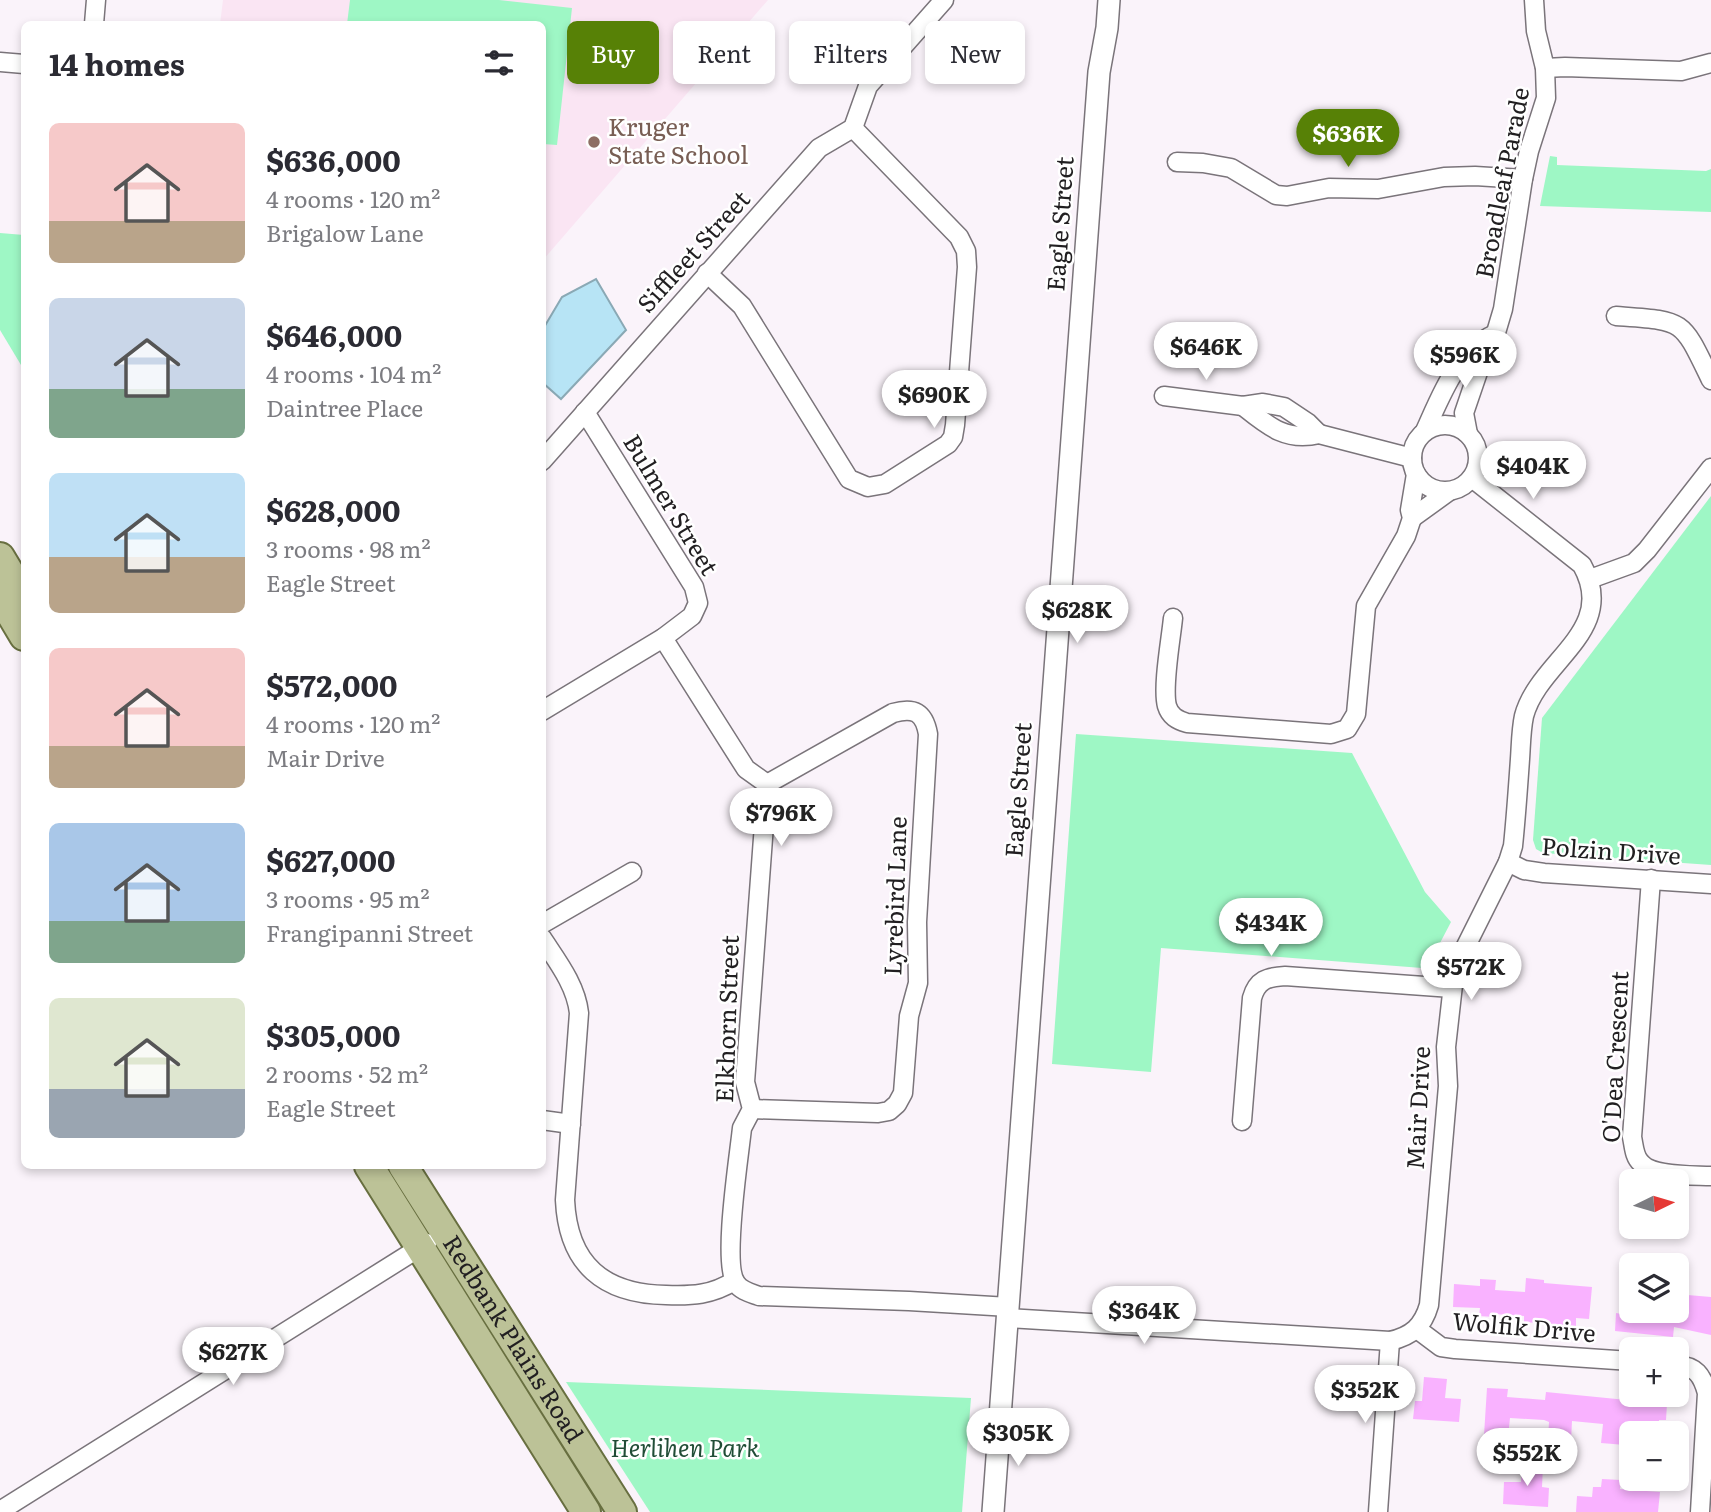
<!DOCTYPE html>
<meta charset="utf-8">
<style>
:root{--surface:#fff;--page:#f2f2f3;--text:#2b2b33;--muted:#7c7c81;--accent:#578106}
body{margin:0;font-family:Literata,serif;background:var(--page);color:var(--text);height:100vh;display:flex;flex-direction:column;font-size:26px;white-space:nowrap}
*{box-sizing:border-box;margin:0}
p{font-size:23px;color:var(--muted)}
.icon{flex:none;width:38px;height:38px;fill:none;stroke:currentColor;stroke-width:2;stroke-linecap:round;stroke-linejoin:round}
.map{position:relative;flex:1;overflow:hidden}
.panel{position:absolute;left:21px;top:21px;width:525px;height:1148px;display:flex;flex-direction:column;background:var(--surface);border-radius:10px;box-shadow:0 4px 10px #0003}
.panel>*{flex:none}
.hud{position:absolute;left:567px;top:21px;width:665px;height:63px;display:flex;gap:14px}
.needle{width:46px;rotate:85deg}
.tools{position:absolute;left:1619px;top:1169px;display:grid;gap:14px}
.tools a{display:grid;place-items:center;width:70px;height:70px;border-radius:10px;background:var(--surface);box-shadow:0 4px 10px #0003;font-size:35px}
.price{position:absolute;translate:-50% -60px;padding:0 16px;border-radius:24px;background:#fff;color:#222;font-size:23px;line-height:46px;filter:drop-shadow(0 2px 4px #0008)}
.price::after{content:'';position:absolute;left:50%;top:42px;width:21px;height:16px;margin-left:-10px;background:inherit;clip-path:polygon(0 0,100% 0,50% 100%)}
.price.active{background:var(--accent);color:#fff}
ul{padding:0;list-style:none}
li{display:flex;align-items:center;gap:21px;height:175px;padding:0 28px}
li span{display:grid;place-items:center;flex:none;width:196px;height:140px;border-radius:10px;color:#555}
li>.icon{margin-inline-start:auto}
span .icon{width:84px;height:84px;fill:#fffc;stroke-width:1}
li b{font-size:30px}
h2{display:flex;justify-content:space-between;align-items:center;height:84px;padding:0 28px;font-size:30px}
.pill{padding:0 24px;border-radius:10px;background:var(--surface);box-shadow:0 4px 10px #0003;font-size:24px;line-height:63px}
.pill.active{background:var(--accent);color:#fff}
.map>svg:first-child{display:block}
.education{fill:#fae5f3}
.green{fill:#9ef7c5}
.water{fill:#b7e4f5;stroke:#8aa9b5;stroke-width:2}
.building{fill:#f9b2ff}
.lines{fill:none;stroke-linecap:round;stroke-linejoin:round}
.minor-casing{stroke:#7a747a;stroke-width:21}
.tertiary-casing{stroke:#7a747a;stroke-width:24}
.primary-casing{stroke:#686f40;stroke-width:32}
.minor{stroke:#fff;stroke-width:18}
.tertiary{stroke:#fff;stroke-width:21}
.primary{stroke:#bcc297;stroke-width:28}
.education-dot{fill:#8d6e63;stroke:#fff;stroke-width:2.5}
.labels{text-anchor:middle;stroke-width:5;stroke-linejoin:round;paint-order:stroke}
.education-label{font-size:24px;fill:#785e54;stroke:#fff;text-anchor:start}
.street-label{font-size:24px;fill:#211f21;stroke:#fff}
.park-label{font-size:24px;font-style:italic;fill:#204d36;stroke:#fff}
</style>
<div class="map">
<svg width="1711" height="1512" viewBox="0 0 1711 1512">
<rect width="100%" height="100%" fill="#faf3fa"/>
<!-- education -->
<polygon class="education" points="223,0 768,0 543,260 542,24 220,24"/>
<!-- green -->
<g class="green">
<polygon points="350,0 499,0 572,8 557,145 543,144 542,24 347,24"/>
<polygon points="1550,156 1557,157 1557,165 1706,171 1711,169 1711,212 1540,206"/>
<polygon points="0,233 24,235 24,370 0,330"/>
<polygon points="1711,496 1711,865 1543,853 1536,849 1533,840 1542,718"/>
<polygon points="1076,734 1352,753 1425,892 1451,922 1430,962 1422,968 1161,948 1151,1072 1052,1064"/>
<polygon points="566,1382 971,1398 962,1512 650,1512"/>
</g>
<!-- water -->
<polygon class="water" points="596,279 626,330 561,399 543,383 543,329 562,297"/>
<!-- building -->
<g class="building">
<polygon points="1526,1278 1544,1280 1544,1283 1592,1287 1589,1319 1576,1318 1576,1326 1524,1322 1524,1316 1494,1314 1494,1317 1479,1316 1480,1308 1453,1307 1454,1284 1480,1286 1480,1279 1496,1280 1495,1290 1525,1292"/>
<polygon points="1676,1294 1711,1297 1711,1335 1674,1327 1673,1337 1615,1331 1616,1313 1622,1314 1622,1311 1676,1311"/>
<polygon points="1424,1377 1447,1379 1445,1398 1461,1399 1459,1422 1413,1419 1415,1401 1422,1401"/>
<polygon points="1487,1388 1508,1389 1507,1397 1545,1400 1546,1392 1667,1404 1666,1420 1659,1420 1658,1433 1626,1433 1625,1445 1601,1443 1603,1424 1572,1421 1571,1441 1548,1439 1549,1422 1544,1420 1510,1418 1508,1437 1484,1435"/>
<polygon points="1522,1463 1543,1465 1542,1487 1549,1488 1548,1507 1503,1504 1504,1482 1521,1482"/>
<polygon points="1602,1479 1621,1480 1620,1489 1660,1492 1658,1512 1576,1512 1577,1496 1592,1497 1593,1487 1601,1487"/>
</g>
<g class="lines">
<!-- minor casing -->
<g class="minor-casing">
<g id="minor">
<polyline points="94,24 96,0"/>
<polyline points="0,62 24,64"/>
<polyline points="1545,68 1565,67 1681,71 1711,63"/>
<polyline points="1177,162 1203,163 1231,168 1276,195 1287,196 1329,188 1378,189 1444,177 1475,176 1523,179"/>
<polyline points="707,273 742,306 849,479 868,487 885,484 948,444 953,437 955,425 967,267 966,251 959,237 853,128"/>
<path d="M 1616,316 C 1685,321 1681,318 1711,380"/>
<polyline points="1164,396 1243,406 1263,403 1284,407 1308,423 1319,434"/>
<path d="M 1243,406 C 1268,426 1286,442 1319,434 L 1412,458"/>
<circle cx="1445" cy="458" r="33"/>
<path d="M 1425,431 C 1441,396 1457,351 1495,334"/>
<polyline points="1468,434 1464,413 1479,369 1492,346 1503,309 1523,179 1529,151 1546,98 1545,68 1536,31 1534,0"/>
<polyline points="542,461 819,148 853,128 868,86 944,0"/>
<polyline points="1412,518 1448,492"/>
<polyline points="1590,579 1634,563 1647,550 1711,468"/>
<path d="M 1173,618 C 1171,639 1162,687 1167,706 C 1170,716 1177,720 1187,723 L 1331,734 L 1347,729 L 1356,714 L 1366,606 L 1406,536 L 1412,518 L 1410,510 L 1416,474"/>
<path d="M 663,638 L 746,769 L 767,784 L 745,1082 L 752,1109 L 742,1128 C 739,1157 722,1264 736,1283 C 741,1291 751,1293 759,1296 L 909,1301 L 1009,1307"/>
<polyline points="542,711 663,638 692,616 698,603 694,587 585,412"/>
<polyline points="1508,862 1524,870 1544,873 1711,884"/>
<path d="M 1651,879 L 1632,1137 C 1634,1146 1634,1157 1641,1163 C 1653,1177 1693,1175 1711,1176"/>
<polyline points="542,924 632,872"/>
<path d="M 542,938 C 557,961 576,985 579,1013 L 565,1200 C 568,1265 604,1294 666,1295 C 692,1296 712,1295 734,1281"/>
<path d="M 752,1109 L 878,1113 L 889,1111 L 897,1104 L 903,1093 L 909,1016 L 918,983 L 917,922 L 928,734 C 924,712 914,707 893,713 L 767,784"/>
<polyline points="542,1120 571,1124"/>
<path d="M 1242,1121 L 1252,998 C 1257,980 1267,977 1285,976 L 1452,988"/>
<path d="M 1008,1318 L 1390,1341 C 1412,1336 1423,1326 1429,1305 L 1448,1086 L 1446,1047 L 1454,976 L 1462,954 L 1508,862 L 1513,846 C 1516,817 1518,788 1520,759 C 1521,745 1521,730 1524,716 C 1539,660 1619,631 1582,565 L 1472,478"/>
<polyline points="1417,1329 1441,1347 1455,1349 1631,1361"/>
<path d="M 1676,1365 C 1696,1366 1702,1375 1707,1393 L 1700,1512"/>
<polyline points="0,1511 427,1243"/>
<polyline points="1378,1512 1390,1341"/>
</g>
</g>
<!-- tertiary casing -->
<g class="tertiary-casing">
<polyline id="tertiary" points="993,1512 1099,72 1107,28 1109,0"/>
</g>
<!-- primary casing -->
<g class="primary-casing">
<g id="primary">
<polyline points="0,557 24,597"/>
<polyline points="0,596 24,636"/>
<polyline points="369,1166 586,1512"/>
<path id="s1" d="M 403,1166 L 622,1512"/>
</g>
</g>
<!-- minor -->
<use href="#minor" class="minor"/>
<!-- tertiary -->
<use href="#tertiary" class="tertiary"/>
<!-- primary -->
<use href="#primary" class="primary"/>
</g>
<!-- markers -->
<circle class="education-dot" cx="594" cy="142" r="7"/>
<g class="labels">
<!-- education labels -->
<g class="education-label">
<text x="608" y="136">Kruger<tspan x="608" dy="28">State School</tspan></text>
</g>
<!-- street labels -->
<g class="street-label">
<text transform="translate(1503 183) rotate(-79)" y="8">Broadleaf Parade</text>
<text transform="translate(1061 224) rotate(-86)" y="8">Eagle Street</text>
<text transform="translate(694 252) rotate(-48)" y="8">Siffleet Street</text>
<text transform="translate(670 505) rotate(59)" y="8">Bulmer Street</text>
<text transform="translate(1019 790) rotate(-86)" y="8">Eagle Street</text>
<text transform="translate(1611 852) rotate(4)" y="8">Polzin Drive</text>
<text transform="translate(896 896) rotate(-88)" y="8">Lyrebird Lane</text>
<text transform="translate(728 1019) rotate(-88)" y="8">Elkhorn Street</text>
<text transform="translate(1616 1057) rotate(-87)" y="8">O'Dea Crescent</text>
<text transform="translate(1419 1108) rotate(-87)" y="8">Mair Drive</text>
<text transform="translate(1524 1328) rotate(5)" y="8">Wolfik Drive</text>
<text dy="8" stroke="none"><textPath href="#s1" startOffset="205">Redbank Plains Road</textPath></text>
</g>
<!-- park labels -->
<g class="park-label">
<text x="685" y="1457">Herlihen Park</text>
</g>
</g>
</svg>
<div class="tools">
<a><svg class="needle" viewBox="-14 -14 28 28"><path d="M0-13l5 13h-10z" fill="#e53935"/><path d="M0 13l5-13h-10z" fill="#7c7c81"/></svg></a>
<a><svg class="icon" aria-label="layers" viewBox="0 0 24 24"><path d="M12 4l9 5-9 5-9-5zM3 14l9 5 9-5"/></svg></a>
<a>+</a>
<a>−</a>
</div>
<b class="price active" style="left:1348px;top:169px">$636K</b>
<b class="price" style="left:1206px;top:382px">$646K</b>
<b class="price" style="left:1465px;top:390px">$596K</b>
<b class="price" style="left:934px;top:430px">$690K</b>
<b class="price" style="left:1533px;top:501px">$404K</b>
<b class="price" style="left:1077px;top:645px">$628K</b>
<b class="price" style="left:781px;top:848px">$796K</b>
<b class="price" style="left:1271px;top:958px">$434K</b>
<b class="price" style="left:1471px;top:1002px">$572K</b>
<b class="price" style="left:1144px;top:1346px">$364K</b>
<b class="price" style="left:233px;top:1387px">$627K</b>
<b class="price" style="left:1365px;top:1425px">$352K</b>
<b class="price" style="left:1018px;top:1468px">$305K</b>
<b class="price" style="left:1527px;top:1488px">$552K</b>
<div class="hud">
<a class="pill active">Buy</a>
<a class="pill">Rent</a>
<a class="pill">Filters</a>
<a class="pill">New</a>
</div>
<section class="panel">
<h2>14 homes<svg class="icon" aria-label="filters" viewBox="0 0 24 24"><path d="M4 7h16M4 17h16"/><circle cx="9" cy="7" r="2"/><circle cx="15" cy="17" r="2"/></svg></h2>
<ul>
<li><span style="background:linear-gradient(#f6c9c9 70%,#b9a48a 0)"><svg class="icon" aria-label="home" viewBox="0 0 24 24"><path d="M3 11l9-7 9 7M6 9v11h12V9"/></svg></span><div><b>$636,000</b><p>4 rooms · 120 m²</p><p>Brigalow Lane</p></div></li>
<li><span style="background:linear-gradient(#c9d6e8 65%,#7fa58c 0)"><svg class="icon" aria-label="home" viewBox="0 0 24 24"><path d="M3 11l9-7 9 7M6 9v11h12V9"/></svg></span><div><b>$646,000</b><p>4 rooms · 104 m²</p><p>Daintree Place</p></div></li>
<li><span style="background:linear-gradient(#bfe0f5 60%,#b9a48a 0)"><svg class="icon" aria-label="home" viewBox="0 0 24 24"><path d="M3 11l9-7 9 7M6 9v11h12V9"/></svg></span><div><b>$628,000</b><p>3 rooms · 98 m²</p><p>Eagle Street</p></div></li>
<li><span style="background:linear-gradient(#f6c9c9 70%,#b9a48a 0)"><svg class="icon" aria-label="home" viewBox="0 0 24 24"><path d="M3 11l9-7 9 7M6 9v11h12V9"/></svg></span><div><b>$572,000</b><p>4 rooms · 120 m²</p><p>Mair Drive</p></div></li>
<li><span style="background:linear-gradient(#a9c7e8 70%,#7fa58c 0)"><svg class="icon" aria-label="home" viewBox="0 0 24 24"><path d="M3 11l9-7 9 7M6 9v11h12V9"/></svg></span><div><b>$627,000</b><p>3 rooms · 95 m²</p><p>Frangipanni Street</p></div></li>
<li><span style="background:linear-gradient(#dfe7d0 65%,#9aa5b1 0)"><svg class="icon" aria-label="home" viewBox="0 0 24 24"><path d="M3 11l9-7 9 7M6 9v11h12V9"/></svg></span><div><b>$305,000</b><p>2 rooms · 52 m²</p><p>Eagle Street</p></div></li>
</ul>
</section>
</div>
